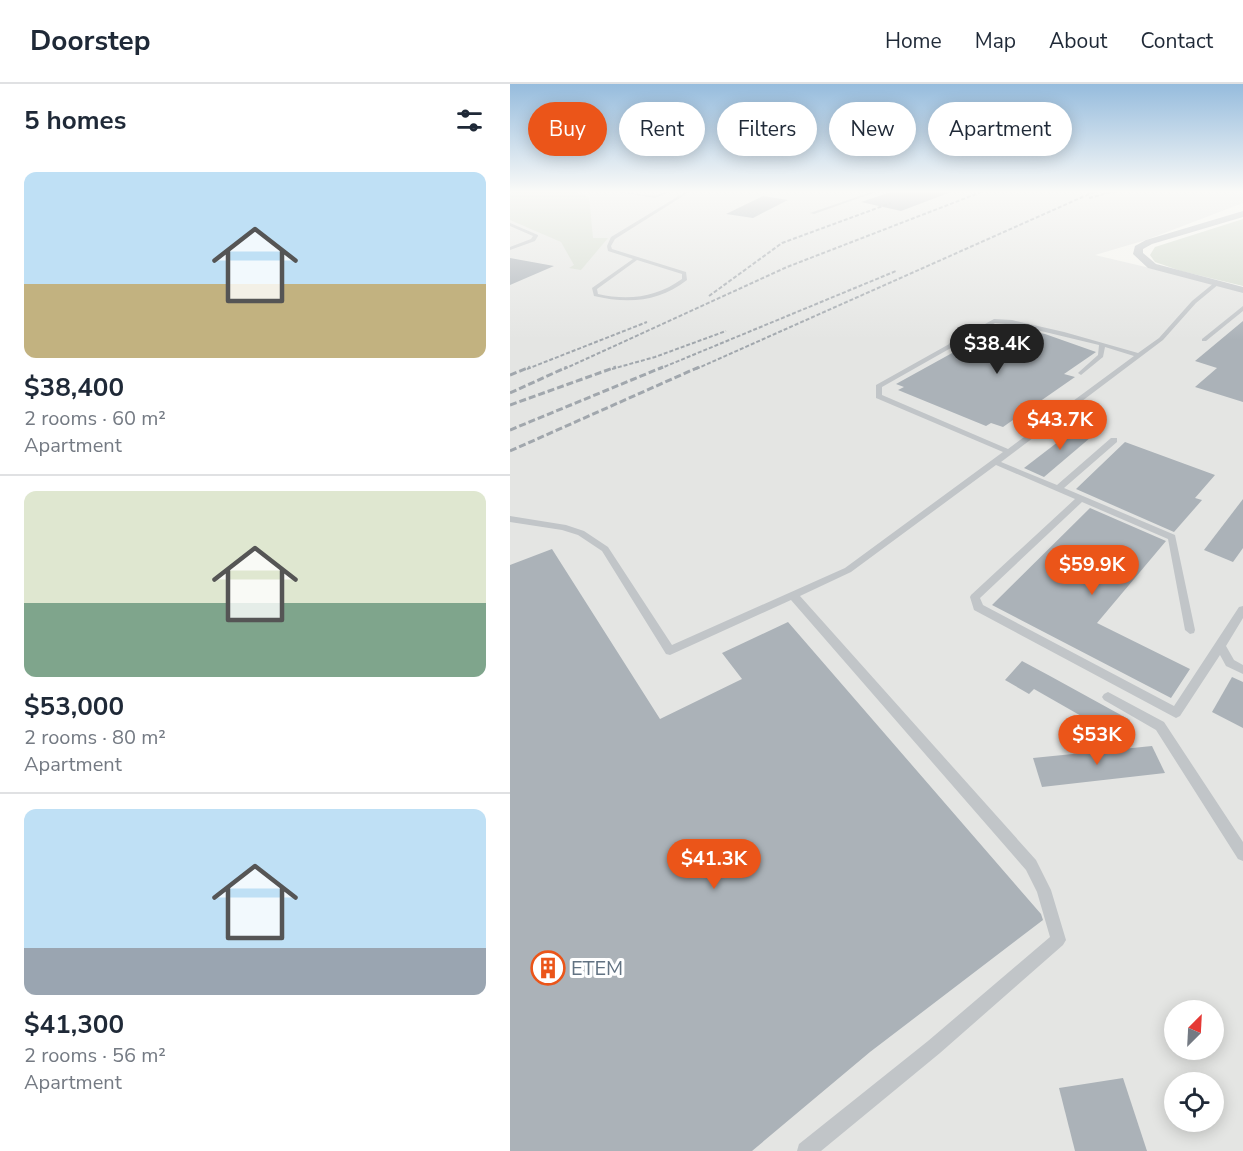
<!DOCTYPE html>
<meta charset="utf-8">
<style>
:root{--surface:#fff;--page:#f2f2f3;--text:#1f2937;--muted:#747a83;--line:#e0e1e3;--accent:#eb5519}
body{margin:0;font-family:"Nunito Sans",sans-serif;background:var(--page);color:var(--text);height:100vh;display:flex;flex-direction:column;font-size:22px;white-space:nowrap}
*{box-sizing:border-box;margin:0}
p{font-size:20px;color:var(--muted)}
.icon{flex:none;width:33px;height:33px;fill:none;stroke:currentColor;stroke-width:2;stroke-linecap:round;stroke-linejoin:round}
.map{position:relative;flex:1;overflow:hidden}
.panel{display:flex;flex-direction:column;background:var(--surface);width:510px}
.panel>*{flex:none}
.top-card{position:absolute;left:18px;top:18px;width:570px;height:54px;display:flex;gap:12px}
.needle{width:39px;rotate:24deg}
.tools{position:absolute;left:654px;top:916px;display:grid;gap:12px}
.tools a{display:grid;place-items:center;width:60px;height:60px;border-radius:50%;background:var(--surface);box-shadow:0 3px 15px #0003;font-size:30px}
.price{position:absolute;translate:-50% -51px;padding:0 14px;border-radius:21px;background:var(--accent);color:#fff;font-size:20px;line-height:39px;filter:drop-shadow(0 2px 3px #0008)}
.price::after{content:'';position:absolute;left:50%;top:36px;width:18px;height:14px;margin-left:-9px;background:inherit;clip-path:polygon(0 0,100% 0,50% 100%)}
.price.active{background:#222;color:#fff}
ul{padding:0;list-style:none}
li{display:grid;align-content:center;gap:12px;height:318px;padding:0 24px}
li+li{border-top:2px solid var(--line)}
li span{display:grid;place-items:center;height:186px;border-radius:12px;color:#555}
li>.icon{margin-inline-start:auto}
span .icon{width:108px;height:108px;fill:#fffc;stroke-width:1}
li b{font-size:26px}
h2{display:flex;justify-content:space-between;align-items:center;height:72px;padding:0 24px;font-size:26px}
.chip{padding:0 21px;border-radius:27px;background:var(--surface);box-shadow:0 3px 15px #0003;font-size:21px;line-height:54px}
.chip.active{background:var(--accent);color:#fff}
header{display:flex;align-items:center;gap:36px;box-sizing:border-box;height:84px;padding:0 30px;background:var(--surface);border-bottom:2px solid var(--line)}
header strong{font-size:28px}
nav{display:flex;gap:33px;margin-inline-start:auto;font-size:21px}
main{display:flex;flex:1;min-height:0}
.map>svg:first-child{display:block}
.built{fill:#e4e5e3;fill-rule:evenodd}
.green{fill:#d4dbd0}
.building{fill:#abb2b8}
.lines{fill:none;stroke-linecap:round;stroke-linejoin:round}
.service{fill:#c1c5c8;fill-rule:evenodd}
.minor{fill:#c1c5c8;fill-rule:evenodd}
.rail-far1{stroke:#a1a7ad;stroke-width:2;stroke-dasharray:4 2;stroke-linecap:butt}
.rail{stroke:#a1a7ad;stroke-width:3;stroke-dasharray:7 3;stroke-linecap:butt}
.labels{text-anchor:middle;stroke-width:6;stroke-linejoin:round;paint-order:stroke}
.near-poi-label{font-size:20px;fill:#617282;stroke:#fff;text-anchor:start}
</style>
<header>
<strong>Doorstep</strong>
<nav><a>Home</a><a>Map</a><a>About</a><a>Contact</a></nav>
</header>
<main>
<section class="panel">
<h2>5 homes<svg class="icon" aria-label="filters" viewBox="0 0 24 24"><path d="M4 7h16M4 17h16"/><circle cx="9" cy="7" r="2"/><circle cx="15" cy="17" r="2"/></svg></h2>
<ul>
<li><span style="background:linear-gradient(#bfe0f5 60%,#c2b280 0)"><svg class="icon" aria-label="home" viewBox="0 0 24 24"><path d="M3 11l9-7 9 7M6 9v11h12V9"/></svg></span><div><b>$38,400</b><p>2 rooms · 60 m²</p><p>Apartment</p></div></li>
<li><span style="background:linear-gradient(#dfe7d0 60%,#7fa58c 0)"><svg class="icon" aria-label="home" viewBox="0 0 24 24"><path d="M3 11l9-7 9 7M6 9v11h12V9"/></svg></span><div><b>$53,000</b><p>2 rooms · 80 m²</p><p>Apartment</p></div></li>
<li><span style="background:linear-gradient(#bfe0f5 75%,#9aa5b1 0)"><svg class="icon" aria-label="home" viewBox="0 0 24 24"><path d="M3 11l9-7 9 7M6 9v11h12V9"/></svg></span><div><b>$41,300</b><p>2 rooms · 56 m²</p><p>Apartment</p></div></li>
</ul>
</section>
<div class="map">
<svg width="733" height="1067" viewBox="0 0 733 1067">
<rect width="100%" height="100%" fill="#f4f4ef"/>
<!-- built -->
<path class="built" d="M 0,107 L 733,107 L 733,119 L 636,156 L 585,171 L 733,206 L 733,1067 L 0,1067 ZM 664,927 L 704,927 L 704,966 L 664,966 ZM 664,999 L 704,999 L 704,1038 L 664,1038 Z"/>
<!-- green -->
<g class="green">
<polygon points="8,107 62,107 79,113 83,154 98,154 71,186 59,184 64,181 51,158 0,136 0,109"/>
<polygon points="733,135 733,202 671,187 645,178 640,171 645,163"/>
</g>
<!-- building -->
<g class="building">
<polygon points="384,107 440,107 441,108 391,127 351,118"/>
<polygon points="253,112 278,116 243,134 216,130"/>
<polygon points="0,174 44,182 0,201"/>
<polygon points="733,237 733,318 685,303 707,284 685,277"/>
<polygon points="491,242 535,250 586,268 554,290 565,293 493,343 481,339 476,342 388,306 394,303 386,300"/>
<polygon points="570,341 587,348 534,393 514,384"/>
<polygon points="615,358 705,391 685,414 692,416 664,448 566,405"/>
<polygon points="733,415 733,464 723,478 694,466"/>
<polygon points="580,424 656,457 587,539 680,585 661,614 482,521"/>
<polygon points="42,465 150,635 232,595 212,569 278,538 531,830 533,836 360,968 242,1067 0,1067 0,481"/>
<polygon points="512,577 540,592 620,636 608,653 524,605 519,610 495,596"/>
<polygon points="722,593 733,598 733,644 702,628"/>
<polygon points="642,662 655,689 532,703 523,674"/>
<polygon points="613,994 637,1067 565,1067 549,1004"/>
</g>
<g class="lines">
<!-- service -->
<g class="service">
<polygon points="103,107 145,112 157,107 162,107 145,114"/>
<path d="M 177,107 L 181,107 L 105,155 L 101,162 L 102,165 L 176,188 L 177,196 C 149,218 118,220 84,212 L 82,204 L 123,175 L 98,167 L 97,162 L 101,153 ZM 127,176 L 172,190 L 172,195 C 147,213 119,217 88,210 L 87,205 Z"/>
<polygon points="364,107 369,107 304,130 300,129"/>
<polygon points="0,139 28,151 28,152 25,157 0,166 0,163 21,155 23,152 0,142"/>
<path d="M 704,199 L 709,200 L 686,219 L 653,256 L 491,378 L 547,401 L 601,354 L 607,354 L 607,358 L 554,404 L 665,451 L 685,546 L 684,549 L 680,550 L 675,546 L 658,455 L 572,418 L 470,514 L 473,521 L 664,622 L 729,523 L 733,522 L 733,534 L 716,562 L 724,576 L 733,581 L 733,590 L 716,582 L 710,571 L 670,632 L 666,634 L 464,526 L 460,513 L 461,511 L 565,415 L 486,381 L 341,488 L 290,512 L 526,776 L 541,806 L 556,856 L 553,861 L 430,969 L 311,1067 L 287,1067 L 289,1060 L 418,957 L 540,853 L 527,808 L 516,786 L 281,516 L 160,571 L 156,570 L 92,467 L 68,451 L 52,446 L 0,438 L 0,432 L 56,441 L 74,447 L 98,463 L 162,561 L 335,484 L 493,368 L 366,314 L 366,301 L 484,235 L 502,236 L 554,248 L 628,269 L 649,254 L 682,217 ZM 485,239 L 506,241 L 589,261 L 588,271 L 569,288 L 568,289 L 571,291 L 593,273 L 595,263 L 624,272 L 498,365 L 372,311 L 372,303 Z"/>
<polygon points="733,222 733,227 696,257 692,257 692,255"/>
<polygon points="598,608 654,638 733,758 733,777 728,775 646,646 594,616 592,613 594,610"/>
</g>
<!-- minor -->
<polygon class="minor" points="733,127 733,133 642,160 633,165 633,169 646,180 733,203 733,209 638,184 623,170 625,162 636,156"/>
<!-- rail-far1 -->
<g class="rail-far1">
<polyline points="579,114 605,107"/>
<polyline points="199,212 272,159 381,119"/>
<polyline points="17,285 137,238"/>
<polyline points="54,285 277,183 474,107"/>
<polyline points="102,285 145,273 216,247"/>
<polyline points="149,285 386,187"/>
<polyline points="186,285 586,107"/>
</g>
<!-- rail -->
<g class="rail">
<polyline points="0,291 20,283"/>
<polyline points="0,309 57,283"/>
<polyline points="0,321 106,283"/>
<polyline points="0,346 153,283"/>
<polyline points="0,367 189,283"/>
</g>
</g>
<!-- sky -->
<linearGradient id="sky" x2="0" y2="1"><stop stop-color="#96bcdd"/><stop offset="0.42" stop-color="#fafaf8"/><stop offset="1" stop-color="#fafaf8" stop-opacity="0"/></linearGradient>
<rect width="733" height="256" fill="url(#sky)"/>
<!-- icons -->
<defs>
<g id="building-ring" transform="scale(1.725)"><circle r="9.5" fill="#fff" stroke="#eb5519" stroke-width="1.5"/><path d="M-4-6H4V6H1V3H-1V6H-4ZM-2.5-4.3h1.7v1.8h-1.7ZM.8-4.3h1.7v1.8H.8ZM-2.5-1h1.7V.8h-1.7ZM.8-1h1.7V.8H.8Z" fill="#eb5519"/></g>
</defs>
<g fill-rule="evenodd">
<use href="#building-ring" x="38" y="884"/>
</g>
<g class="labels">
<!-- near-poi labels -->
<g class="near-poi-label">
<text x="61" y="891">ЕТЕМ</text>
</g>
</g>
</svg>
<div class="tools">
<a><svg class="needle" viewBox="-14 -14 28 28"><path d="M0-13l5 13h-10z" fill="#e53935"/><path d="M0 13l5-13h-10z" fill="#747a83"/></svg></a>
<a><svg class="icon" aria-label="locate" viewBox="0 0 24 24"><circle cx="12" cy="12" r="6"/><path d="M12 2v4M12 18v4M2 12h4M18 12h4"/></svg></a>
</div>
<b class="price active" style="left:487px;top:291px">$38.4K</b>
<b class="price" style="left:550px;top:367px">$43.7K</b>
<b class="price" style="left:582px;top:512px">$59.9K</b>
<b class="price" style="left:587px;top:682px">$53K</b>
<b class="price" style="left:204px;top:806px">$41.3K</b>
<div class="top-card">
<a class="chip active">Buy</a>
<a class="chip">Rent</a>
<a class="chip">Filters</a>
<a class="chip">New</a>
<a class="chip">Apartment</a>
</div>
</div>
</main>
